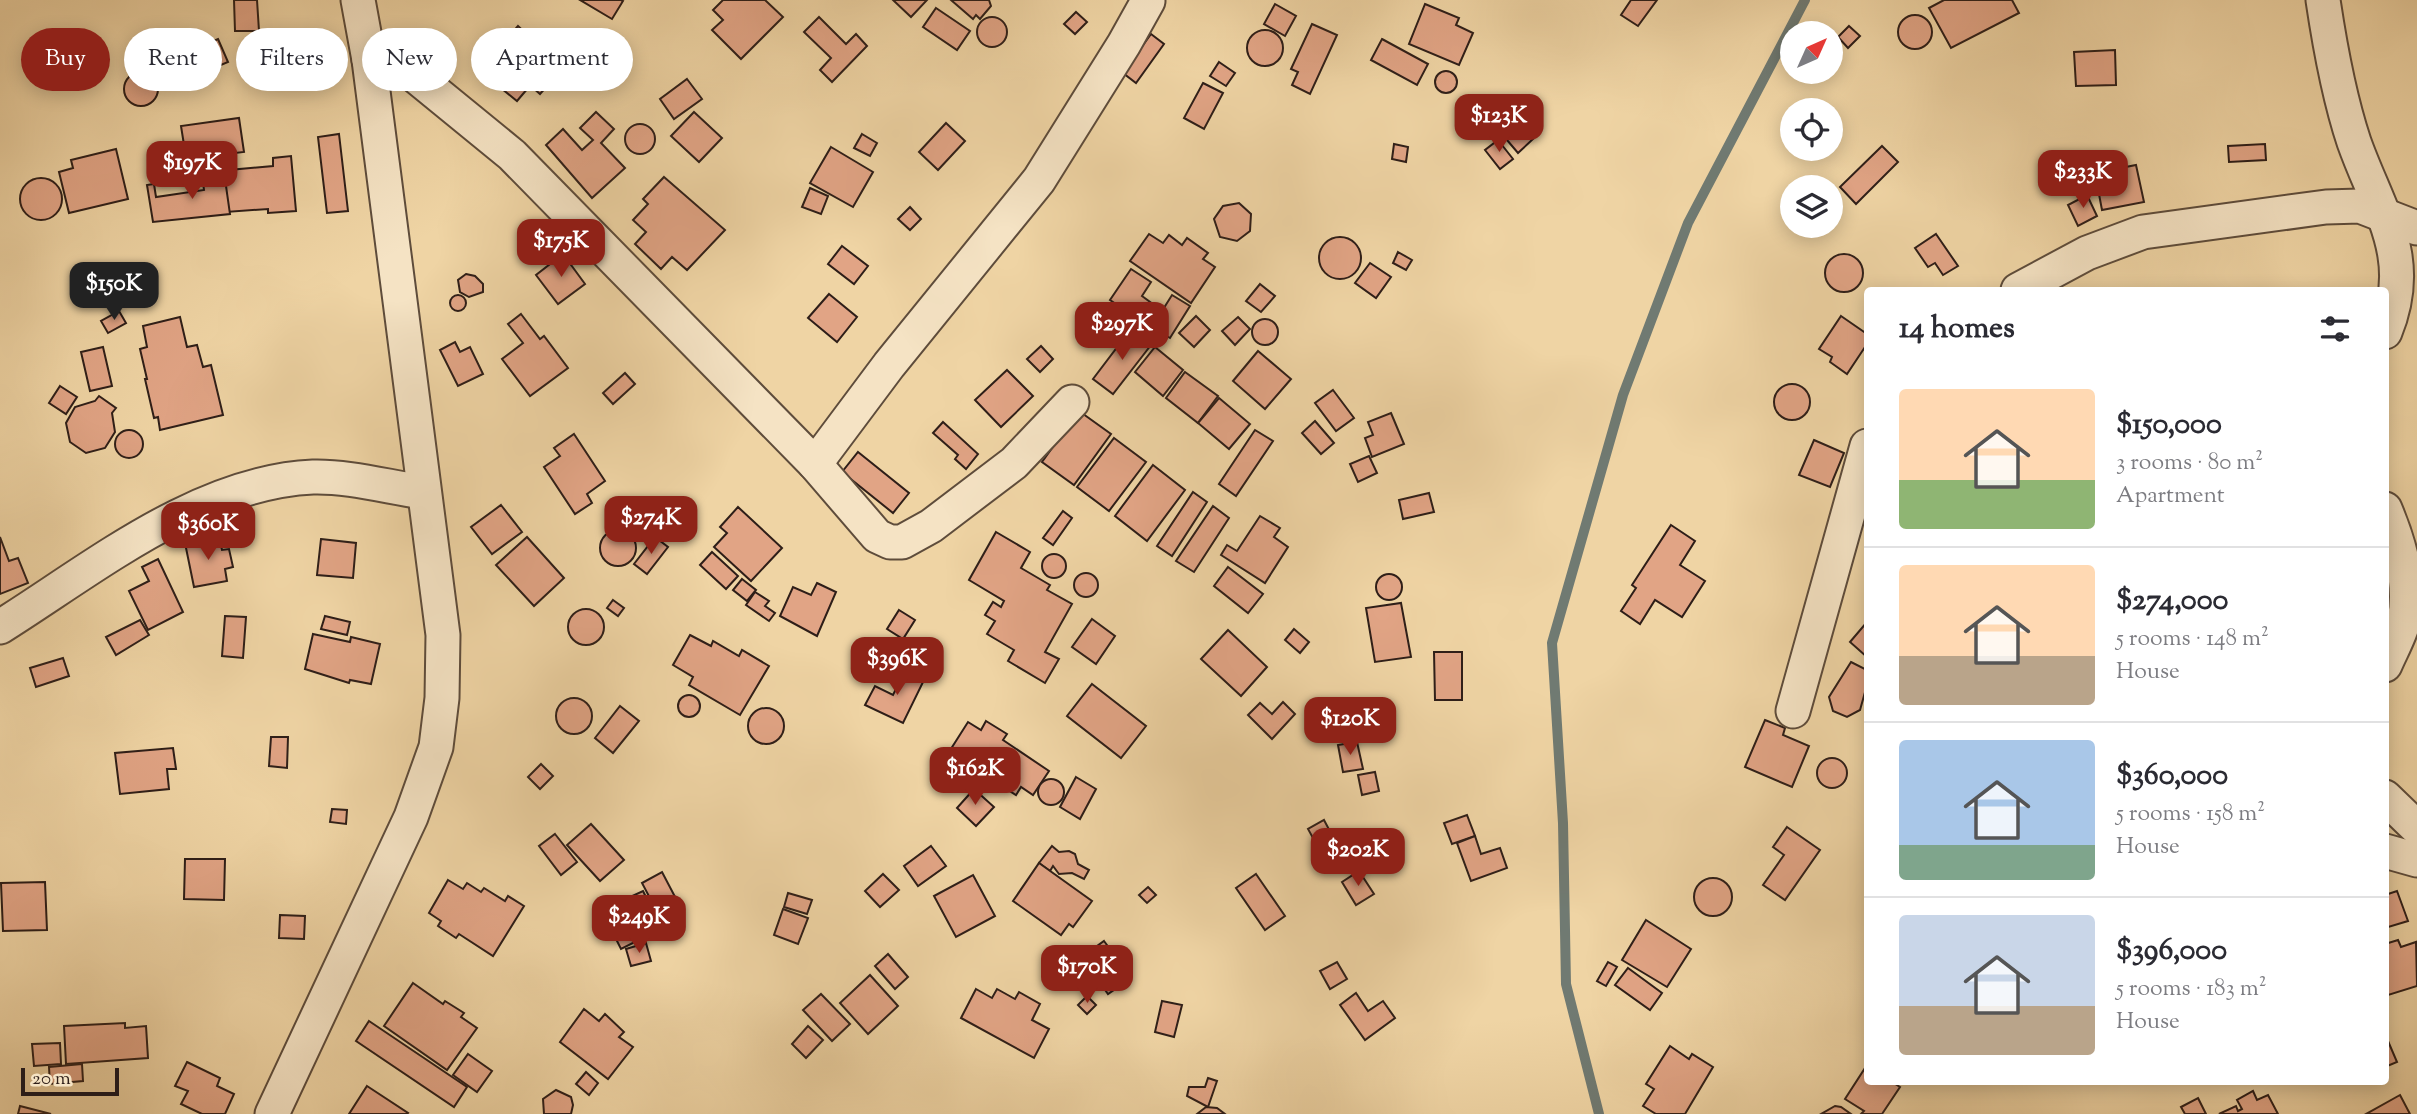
<!DOCTYPE html>
<meta charset="utf-8">
<style>
:root{--surface:#fff;--page:#f2f2f3;--text:#2b2b33;--muted:#7c7c81;--line:#e1e1e2;--accent:#8f2418}
body{margin:0;font-family:"Sorts Mill Goudy",serif;background:var(--page);color:var(--text);height:100vh;display:flex;flex-direction:column;font-size:26px;white-space:nowrap}
*{box-sizing:border-box;margin:0}
p{font-size:23px;color:var(--muted)}
.icon{flex:none;width:38px;height:38px;fill:none;stroke:currentColor;stroke-width:2;stroke-linecap:round;stroke-linejoin:round}
.map{position:relative;flex:1;overflow:hidden}
.panel{position:absolute;left:1864px;top:287px;width:525px;height:798px;display:flex;flex-direction:column;background:var(--surface);border-radius:7px;box-shadow:0 4px 18px #0003}
.panel>*{flex:none}
.top-card{position:absolute;left:21px;top:28px;width:665px;height:63px;display:flex;gap:14px}
.needle{width:46px;rotate:45deg}
.fabs{position:absolute;left:1780px;top:21px;display:grid;gap:14px}
.fabs a{display:grid;place-items:center;width:63px;height:63px;border-radius:50%;background:var(--surface);box-shadow:0 4px 18px #0003;font-size:35px}
.scale{position:absolute;left:21px;bottom:18px;width:98px;box-sizing:border-box;padding-left:7px;border:4px solid #2e1e18;border-top:0;font-size:19px;line-height:24px;white-space:nowrap;color:#2e1e18;-webkit-text-stroke:5px #f5e3c4;paint-order:stroke}
.price{position:absolute;translate:-50% -60px;padding:0 16px;border-radius:14px;background:var(--accent);color:#fff;font-size:23px;line-height:46px;filter:drop-shadow(0 2px 4px #0008)}
.price::after{content:'';position:absolute;left:50%;top:42px;width:21px;height:16px;margin-left:-10px;background:inherit;clip-path:polygon(0 0,100% 0,50% 100%)}
.price.on{background:#222;color:#fff}
ul{padding:0;list-style:none}
li{display:flex;align-items:center;gap:21px;height:175px;padding:0 35px}
li+li{border-top:2px solid var(--line)}
li span{display:grid;place-items:center;flex:none;width:196px;height:140px;border-radius:7px;color:#555}
li>.icon{margin-inline-start:auto}
span .icon{width:84px;height:84px;fill:#fffc;stroke-width:1}
li b{font-size:30px}
h2{display:flex;justify-content:space-between;align-items:center;height:84px;padding:0 35px;font-size:30px}
.pill{padding:0 24px;border-radius:32px;background:var(--surface);box-shadow:0 4px 18px #0003;font-size:24px;line-height:63px}
.pill.on{background:var(--accent);color:#fff}
.map>svg:first-child{display:block}
.lines{fill:none;stroke-linecap:round;stroke-linejoin:round}
.stream{stroke:#707a72;stroke-width:10}
.building{fill:#e1a485;stroke:#2e1e18;stroke-width:2}
.minor-casing{stroke:#5e4c3b;stroke-width:37}
.minor{stroke:#f5e3c4;stroke-width:33}
</style>
<div class="map">
<svg width="2417" height="1114" viewBox="0 0 2417 1114">
<rect width="100%" height="100%" fill="#efd4a4"/>
<filter id="stains"><feTurbulence type="fractalNoise" baseFrequency=".00286" numOctaves="4"/><feColorMatrix values="0 0 0 0 .2 0 0 0 0 .09 0 0 0 0 .02 0 0 0 .5 -.17"/></filter>
<radialGradient id="worn" r=".72"><stop offset=".6" stop-color="#630" stop-opacity="0"/><stop offset="1" stop-color="#630" stop-opacity=".3"/></radialGradient>
<g class="lines">
<!-- stream -->
<polyline class="stream" points="1599,1114 1566,984 1563,823 1552,643 1623,395 1688,223 1805,0"/>
</g>
<!-- building -->
<g class="building">
<polygon points="234,0 257,0 259,31 235,31"/>
<polygon points="580,0 621,0 623,1 612,19"/>
<polygon points="723,0 765,0 783,17 741,59 712,30 723,20 713,10"/>
<polygon points="893,0 927,0 911,17"/>
<polygon points="951,0 989,0 991,6 980,19 976,15 973,19"/>
<polygon points="1631,0 1657,0 1638,26 1621,15"/>
<polygon points="1944,0 2012,0 2019,13 1951,48 1929,8"/>
<polygon points="1275,4 1296,16 1285,36 1264,24"/>
<polygon points="1425,4 1459,18 1456,25 1473,33 1459,65 1409,44"/>
<polygon points="936,8 970,31 957,50 923,27"/>
<polygon points="1076,12 1087,22 1075,34 1064,24"/>
<circle cx="1915" cy="32" r="17"/>
<polygon points="819,17 846,44 856,34 867,46 832,82 820,70 831,58 804,32"/>
<circle cx="992" cy="32" r="15"/>
<polygon points="1312,24 1337,35 1310,94 1292,85 1298,72 1291,69"/>
<polygon points="518,26 563,68 540,94 494,53"/>
<polygon points="1849,26 1860,36 1848,48 1838,37"/>
<circle cx="1265" cy="48" r="18"/>
<polygon points="1151,34 1164,44 1136,83 1123,73"/>
<polygon points="218,39 228,62 188,79 178,56"/>
<polygon points="1382,39 1428,64 1417,85 1371,60"/>
<polygon points="2115,50 2116,85 2076,86 2074,52"/>
<polygon points="329,55 333,73 315,77 310,59"/>
<polygon points="1219,62 1235,73 1226,86 1210,76"/>
<polygon points="172,63 182,79 169,88 158,73"/>
<circle cx="1446" cy="82" r="11"/>
<circle cx="141" cy="89" r="17"/>
<polygon points="514,76 528,88 517,101 502,89"/>
<polygon points="687,79 702,99 674,119 660,99"/>
<polygon points="1203,83 1223,93 1204,129 1184,118"/>
<polygon points="596,112 614,129 601,143 625,168 592,198 546,145 563,129 582,150 593,140 580,128"/>
<polygon points="694,112 722,138 699,162 671,136"/>
<polygon points="239,118 244,152 210,156 210,161 187,164 181,126"/>
<polygon points="946,123 965,141 938,170 919,152"/>
<circle cx="640" cy="139" r="15"/>
<polygon points="1522,127 1533,139 1518,153 1507,140"/>
<polygon points="339,134 348,211 327,213 318,137"/>
<polygon points="862,134 877,143 870,156 854,148"/>
<polygon points="1498,140 1513,159 1500,169 1485,150"/>
<polygon points="1394,144 1408,147 1406,162 1392,159"/>
<polygon points="2265,144 2266,160 2229,162 2228,146"/>
<polygon points="1882,146 1898,162 1856,204 1840,187"/>
<polygon points="831,147 873,172 853,207 810,183"/>
<polygon points="116,149 128,199 69,213 59,172 73,168 71,160"/>
<polygon points="291,156 296,211 268,213 268,209 226,212 223,174 229,174 229,170 273,166 273,158"/>
<polygon points="2136,165 2144,202 2102,210 2095,173"/>
<polygon points="224,172 230,214 153,222 147,185 154,184 156,197 204,190 202,175"/>
<polygon points="664,177 725,230 687,270 672,257 661,269 635,244 646,232 633,220 648,204 643,199"/>
<circle cx="41" cy="199" r="21"/>
<polygon points="810,188 828,196 821,214 802,207"/>
<polygon points="2087,195 2097,216 2078,226 2068,205"/>
<polygon points="1239,203 1251,214 1250,231 1237,241 1220,237 1214,219 1223,206"/>
<polygon points="910,207 921,219 910,230 898,219"/>
<polygon points="1149,234 1163,243 1169,235 1182,245 1187,238 1208,253 1203,259 1215,267 1191,303 1130,261"/>
<polygon points="1936,234 1958,266 1943,275 1935,263 1928,267 1915,248"/>
<circle cx="1340" cy="258" r="21"/>
<polygon points="842,246 868,266 854,284 828,264"/>
<polygon points="1398,252 1412,260 1406,270 1393,263"/>
<polygon points="563,254 585,284 558,304 536,275"/>
<circle cx="1844" cy="273" r="19"/>
<polygon points="1370,263 1391,277 1376,298 1355,283"/>
<polygon points="1131,269 1151,282 1142,296 1161,310 1150,327 1110,300"/>
<polygon points="466,274 475,276 483,284 483,292 469,297 460,292 458,280"/>
<polygon points="1260,284 1275,296 1261,312 1246,301"/>
<polygon points="829,294 857,317 837,342 808,318"/>
<circle cx="458" cy="303" r="8"/>
<polygon points="1172,295 1190,306 1170,338 1152,327"/>
<polygon points="119,311 126,323 108,333 101,321"/>
<polygon points="521,314 540,339 544,336 568,368 530,396 502,359 523,343 508,324"/>
<polygon points="1196,316 1210,330 1194,347 1179,333"/>
<polygon points="1841,316 1867,334 1867,344 1847,374 1830,362 1832,357 1819,349"/>
<polygon points="180,317 187,347 197,345 203,367 211,365 223,415 160,430 158,417 154,418 145,379 147,379 140,349 147,347 143,326"/>
<polygon points="1238,317 1250,329 1235,345 1222,331"/>
<circle cx="1265" cy="332" r="13"/>
<polygon points="1131,329 1151,345 1113,394 1093,379"/>
<polygon points="455,342 460,352 470,347 483,374 458,386 440,350"/>
<polygon points="1041,346 1053,359 1040,372 1027,359"/>
<polygon points="103,347 112,386 90,391 81,352"/>
<polygon points="1155,347 1183,370 1163,396 1135,372"/>
<polygon points="1258,351 1291,379 1265,409 1233,381"/>
<polygon points="1007,370 1033,396 1001,427 975,400"/>
<polygon points="1185,372 1218,396 1198,423 1166,398"/>
<polygon points="625,373 635,384 613,404 603,393"/>
<circle cx="1792" cy="402" r="18"/>
<polygon points="60,386 77,397 66,414 49,403"/>
<polygon points="1333,390 1354,418 1336,431 1315,403"/>
<polygon points="99,396 116,408 112,413 115,432 105,448 86,453 70,442 66,423 75,407 95,401"/>
<polygon points="1219,398 1250,424 1229,449 1198,423"/>
<polygon points="1079,411 1111,434 1074,485 1042,462"/>
<polygon points="1391,413 1404,444 1372,457 1365,438 1373,435 1368,422"/>
<polygon points="1315,421 1334,443 1321,454 1302,433"/>
<polygon points="943,422 978,454 966,469 955,459 958,455 933,433"/>
<polygon points="1255,430 1273,441 1236,496 1219,484"/>
<circle cx="129" cy="444" r="14"/>
<polygon points="574,434 605,481 587,494 592,503 575,514 544,467 560,456 554,448"/>
<polygon points="1114,438 1146,462 1109,511 1077,487"/>
<polygon points="1814,440 1844,453 1830,487 1799,475"/>
<polygon points="858,452 909,493 893,513 842,472"/>
<polygon points="1369,456 1377,473 1358,482 1350,464"/>
<polygon points="1153,465 1185,490 1147,541 1115,516"/>
<polygon points="1193,492 1207,502 1172,556 1157,546"/>
<polygon points="1429,493 1434,512 1403,519 1399,500"/>
<polygon points="501,505 522,532 492,554 471,527"/>
<polygon points="1213,506 1229,518 1194,572 1176,561"/>
<polygon points="738,507 782,548 751,581 714,547 727,533 720,527"/>
<polygon points="1063,511 1072,518 1053,545 1043,538"/>
<polygon points="1260,516 1280,528 1274,537 1288,547 1265,583 1221,555 1227,545 1237,551"/>
<polygon points="1671,525 1695,541 1680,565 1705,581 1682,617 1655,600 1640,624 1621,611 1636,588 1632,585"/>
<circle cx="618" cy="548" r="18"/>
<polygon points="996,532 1030,552 1021,568 1050,585 1047,590 1072,604 1045,652 1059,659 1045,683 1008,661 1014,650 987,634 995,621 985,615 993,602 1001,607 1004,601 969,580"/>
<polygon points="0,537 9,561 18,558 28,583 0,594"/>
<polygon points="219,537 222,550 229,549 233,567 225,569 227,581 194,587 185,543"/>
<polygon points="527,537 564,578 534,606 496,565"/>
<polygon points="655,537 668,547 647,574 634,564"/>
<polygon points="321,539 356,543 353,578 317,575"/>
<polygon points="712,552 738,576 726,589 700,565"/>
<circle cx="1054" cy="566" r="12"/>
<polygon points="158,559 183,612 148,630 129,591 149,581 142,567"/>
<polygon points="1228,567 1263,594 1248,613 1214,586"/>
<circle cx="1086" cy="585" r="12"/>
<circle cx="1389" cy="587" r="13"/>
<polygon points="742,579 756,590 747,601 733,590"/>
<polygon points="817,583 836,592 817,636 780,616 793,587 811,595"/>
<polygon points="755,592 769,601 765,606 775,613 769,621 746,605"/>
<polygon points="613,600 624,608 618,616 607,608"/>
<polygon points="1401,603 1411,657 1375,662 1366,608"/>
<circle cx="586" cy="627" r="18"/>
<polygon points="899,610 915,620 903,639 887,629"/>
<polygon points="225,616 246,617 243,658 222,656"/>
<polygon points="325,616 350,622 347,635 321,629"/>
<polygon points="1092,619 1115,636 1096,664 1072,647"/>
<polygon points="140,620 149,635 116,655 106,637"/>
<polygon points="1867,622 1867,657 1850,642"/>
<polygon points="1294,629 1309,642 1300,653 1285,640"/>
<polygon points="1228,630 1267,667 1241,696 1201,659"/>
<polygon points="313,634 350,642 351,637 380,644 371,684 350,680 349,683 305,669"/>
<polygon points="690,635 711,646 713,641 739,656 742,650 769,666 740,715 689,685 693,677 673,665"/>
<polygon points="1434,652 1462,652 1462,700 1435,700"/>
<polygon points="63,658 69,676 36,687 30,668"/>
<polygon points="1851,662 1867,670 1867,685 1860,710 1847,717 1833,711 1829,697"/>
<polygon points="906,669 925,678 903,723 865,705 875,686 893,695"/>
<polygon points="1092,684 1146,726 1121,758 1067,716"/>
<circle cx="689" cy="706" r="11"/>
<circle cx="574" cy="716" r="18"/>
<polygon points="1283,702 1295,714 1272,739 1248,715 1260,703 1272,714"/>
<polygon points="620,706 639,721 613,753 595,738"/>
<circle cx="766" cy="726" r="18"/>
<polygon points="1765,720 1785,728 1783,735 1809,746 1792,787 1745,767"/>
<polygon points="986,721 1007,734 1003,740 1049,771 1033,795 1021,787 1016,795 949,752 968,722 981,730"/>
<polygon points="271,737 288,737 287,768 269,766"/>
<polygon points="1357,742 1363,769 1343,772 1338,745"/>
<polygon points="173,748 176,769 167,769 169,789 120,794 115,753"/>
<circle cx="1832" cy="773" r="15"/>
<polygon points="541,764 553,776 540,789 528,777"/>
<polygon points="1375,772 1379,791 1362,795 1358,775"/>
<polygon points="1076,777 1096,789 1080,819 1060,807"/>
<circle cx="1051" cy="792" r="13"/>
<polygon points="974,789 994,807 976,826 957,808"/>
<polygon points="332,809 347,810 346,824 330,822"/>
<polygon points="1467,815 1475,836 1452,844 1444,823"/>
<polygon points="1324,820 1334,839 1318,847 1308,829"/>
<polygon points="591,824 624,860 600,881 567,845"/>
<polygon points="1787,827 1820,850 1785,900 1763,885 1784,855 1773,847"/>
<polygon points="555,834 577,862 561,875 539,846"/>
<polygon points="1475,836 1481,854 1500,848 1507,868 1471,881 1457,843"/>
<circle cx="1334" cy="855" r="13"/>
<polygon points="931,846 946,866 918,886 904,866"/>
<polygon points="1052,846 1059,852 1069,851 1075,854 1078,864 1089,870 1084,879 1072,873 1059,874 1053,866 1050,871 1039,863"/>
<polygon points="185,859 225,859 224,900 184,899"/>
<polygon points="1039,863 1092,901 1073,927 1069,924 1061,935 1013,901"/>
<polygon points="1359,871 1374,894 1356,905 1342,882"/>
<polygon points="662,872 683,912 663,923 642,883"/>
<polygon points="883,874 899,890 880,907 865,891"/>
<polygon points="1256,874 1285,916 1265,930 1236,888"/>
<polygon points="973,875 995,916 956,937 934,896"/>
<circle cx="1713" cy="897" r="19"/>
<polygon points="448,880 463,889 467,883 481,892 484,888 505,901 508,896 524,906 493,956 459,934 456,938 438,926 441,921 429,913"/>
<polygon points="45,882 47,930 3,931 1,883"/>
<polygon points="1148,887 1156,895 1147,903 1139,895"/>
<polygon points="643,891 655,916 644,920 651,934 621,949 604,915 620,908 617,903"/>
<polygon points="2397,891 2408,921 2385,928 2385,895"/>
<polygon points="788,893 812,900 807,914 784,907"/>
<polygon points="783,909 808,918 798,944 774,935"/>
<polygon points="280,915 305,916 304,939 279,938"/>
<polygon points="1646,920 1691,949 1667,987 1622,960"/>
<polygon points="2398,940 2401,947 2416,942 2417,986 2385,996 2385,944"/>
<polygon points="1104,941 1131,978 1108,994 1082,957"/>
<polygon points="646,943 651,961 631,966 626,949"/>
<polygon points="888,954 908,977 895,989 875,966"/>
<polygon points="1337,962 1347,979 1330,989 1320,971"/>
<polygon points="1608,962 1617,967 1606,986 1597,981"/>
<polygon points="1628,968 1662,993 1650,1010 1615,985"/>
<polygon points="870,975 898,1006 868,1034 840,1003"/>
<polygon points="413,983 443,1004 445,1001 464,1013 461,1017 477,1028 447,1070 384,1026"/>
<polygon points="976,989 992,998 997,989 1015,999 1019,992 1040,1004 1032,1020 1049,1029 1034,1058 961,1018"/>
<polygon points="1356,993 1368,1011 1383,1001 1395,1018 1365,1040 1340,1005"/>
<polygon points="821,994 850,1024 832,1041 803,1010"/>
<polygon points="1087,996 1096,1005 1087,1014 1078,1005"/>
<polygon points="1162,1001 1182,1005 1174,1037 1155,1032"/>
<polygon points="584,1009 599,1021 605,1014 624,1032 619,1037 633,1047 608,1079 560,1042"/>
<polygon points="369,1021 467,1087 454,1107 356,1041"/>
<polygon points="125,1023 125,1028 146,1026 148,1058 66,1064 64,1026"/>
<polygon points="808,1026 823,1040 806,1058 792,1044"/>
<polygon points="2385,1034 2397,1062 2385,1067"/>
<polygon points="60,1043 61,1064 34,1066 32,1044"/>
<polygon points="1670,1046 1689,1059 1692,1054 1713,1067 1685,1114 1656,1114 1643,1106 1654,1089 1646,1084"/>
<polygon points="468,1054 492,1071 477,1092 453,1075"/>
<polygon points="187,1062 220,1078 217,1086 234,1094 225,1114 202,1114 181,1104 188,1091 175,1086"/>
<polygon points="82,1064 83,1081 50,1084 49,1067"/>
<polygon points="1867,1065 1867,1082 1892,1082 1900,1087 1882,1114 1861,1114 1864,1111 1845,1099"/>
<polygon points="586,1072 598,1083 589,1095 576,1084"/>
<polygon points="1208,1078 1217,1081 1208,1107 1187,1096 1189,1087 1205,1087"/>
<polygon points="367,1086 408,1113 407,1114 349,1114"/>
<polygon points="556,1090 571,1097 573,1105 571,1114 544,1114 543,1099"/>
<polygon points="2253,1091 2257,1100 2268,1095 2278,1114 2219,1114 2236,1106 2238,1111 2242,1109 2237,1100"/>
<polygon points="2400,1095 2410,1114 2366,1114"/>
<polygon points="2198,1098 2206,1114 2185,1114 2181,1107"/>
<polygon points="20,1106 51,1114 18,1114"/>
<polygon points="1835,1106 1841,1107 1851,1114 1821,1114"/>
<polygon points="1206,1107 1217,1108 1225,1114 1197,1114"/>
</g>
<g class="lines">
<!-- minor casing -->
<g class="minor-casing">
<g id="minor">
<path d="M 2323,0 C 2330,47 2339,97 2354,142 C 2378,210 2416,257 2385,332"/>
<polyline points="369,60 408,70 512,155 815,464 877,536 890,542 902,542 931,526 1014,463 1072,402"/>
<polyline points="2018,290 2087,253 2143,232 2326,207 2360,206 2417,228"/>
<polyline points="815,464 889,365 1039,180 1124,44 1148,1"/>
<path d="M 2385,509 C 2399,542 2412,584 2404,620 C 2400,635 2391,651 2385,665"/>
<path d="M 0,627 C 94,568 199,482 313,477 C 348,476 388,487 423,492"/>
<polyline points="1793,711 1867,446"/>
<polyline points="2385,797 2417,828"/>
<polyline points="2385,851 2417,860"/>
<polyline points="272,1114 411,817 436,747 442,698 443,635 369,60 358,0"/>
</g>
</g>
<!-- minor -->
<use href="#minor" class="minor"/>
</g>
<rect width="100%" height="100%" filter="url(#stains)"/>
<rect width="100%" height="100%" fill="url(#worn)"/>
</svg>
<div class="fabs">
<a><svg class="needle" viewBox="-14 -14 28 28"><path d="M0-13l5 13h-10z" fill="#e53935"/><path d="M0 13l5-13h-10z" fill="#7c7c81"/></svg></a>
<a><svg class="icon" aria-label="locate" viewBox="0 0 24 24"><circle cx="12" cy="12" r="6"/><path d="M12 2v4M12 18v4M2 12h4M18 12h4"/></svg></a>
<a><svg class="icon" aria-label="layers" viewBox="0 0 24 24"><path d="M12 4l9 5-9 5-9-5zM3 14l9 5 9-5"/></svg></a>
</div>
<div class="scale">20 m</div>
<b class="price" style="left:1499px;top:154px">$123K</b>
<b class="price" style="left:192px;top:201px">$197K</b>
<b class="price" style="left:2083px;top:210px">$233K</b>
<b class="price" style="left:561px;top:279px">$175K</b>
<b class="price on" style="left:114px;top:322px">$150K</b>
<b class="price" style="left:1122px;top:362px">$297K</b>
<b class="price" style="left:651px;top:556px">$274K</b>
<b class="price" style="left:208px;top:562px">$360K</b>
<b class="price" style="left:897px;top:697px">$396K</b>
<b class="price" style="left:1350px;top:757px">$120K</b>
<b class="price" style="left:975px;top:807px">$162K</b>
<b class="price" style="left:1358px;top:888px">$202K</b>
<b class="price" style="left:639px;top:955px">$249K</b>
<b class="price" style="left:1087px;top:1005px">$170K</b>
<div class="top-card">
<a class="pill on">Buy</a>
<a class="pill">Rent</a>
<a class="pill">Filters</a>
<a class="pill">New</a>
<a class="pill">Apartment</a>
</div>
<section class="panel">
<h2>14 homes<svg class="icon" aria-label="filters" viewBox="0 0 24 24"><path d="M4 7h16M4 17h16"/><circle cx="9" cy="7" r="2"/><circle cx="15" cy="17" r="2"/></svg></h2>
<ul>
<li><span style="background:linear-gradient(#ffd9b3 65%,#8fb573 0)"><svg class="icon" aria-label="home" viewBox="0 0 24 24"><path d="M3 11l9-7 9 7M6 9v11h12V9"/></svg></span><div><b>$150,000</b><p>3 rooms · 80 m²</p><p>Apartment</p></div></li>
<li><span style="background:linear-gradient(#ffd9b3 65%,#b9a48a 0)"><svg class="icon" aria-label="home" viewBox="0 0 24 24"><path d="M3 11l9-7 9 7M6 9v11h12V9"/></svg></span><div><b>$274,000</b><p>5 rooms · 148 m²</p><p>House</p></div></li>
<li><span style="background:linear-gradient(#a9c7e8 75%,#7fa58c 0)"><svg class="icon" aria-label="home" viewBox="0 0 24 24"><path d="M3 11l9-7 9 7M6 9v11h12V9"/></svg></span><div><b>$360,000</b><p>5 rooms · 158 m²</p><p>House</p></div></li>
<li><span style="background:linear-gradient(#c9d6e8 65%,#b9a48a 0)"><svg class="icon" aria-label="home" viewBox="0 0 24 24"><path d="M3 11l9-7 9 7M6 9v11h12V9"/></svg></span><div><b>$396,000</b><p>5 rooms · 183 m²</p><p>House</p></div></li>
</ul>
</section>
</div>
